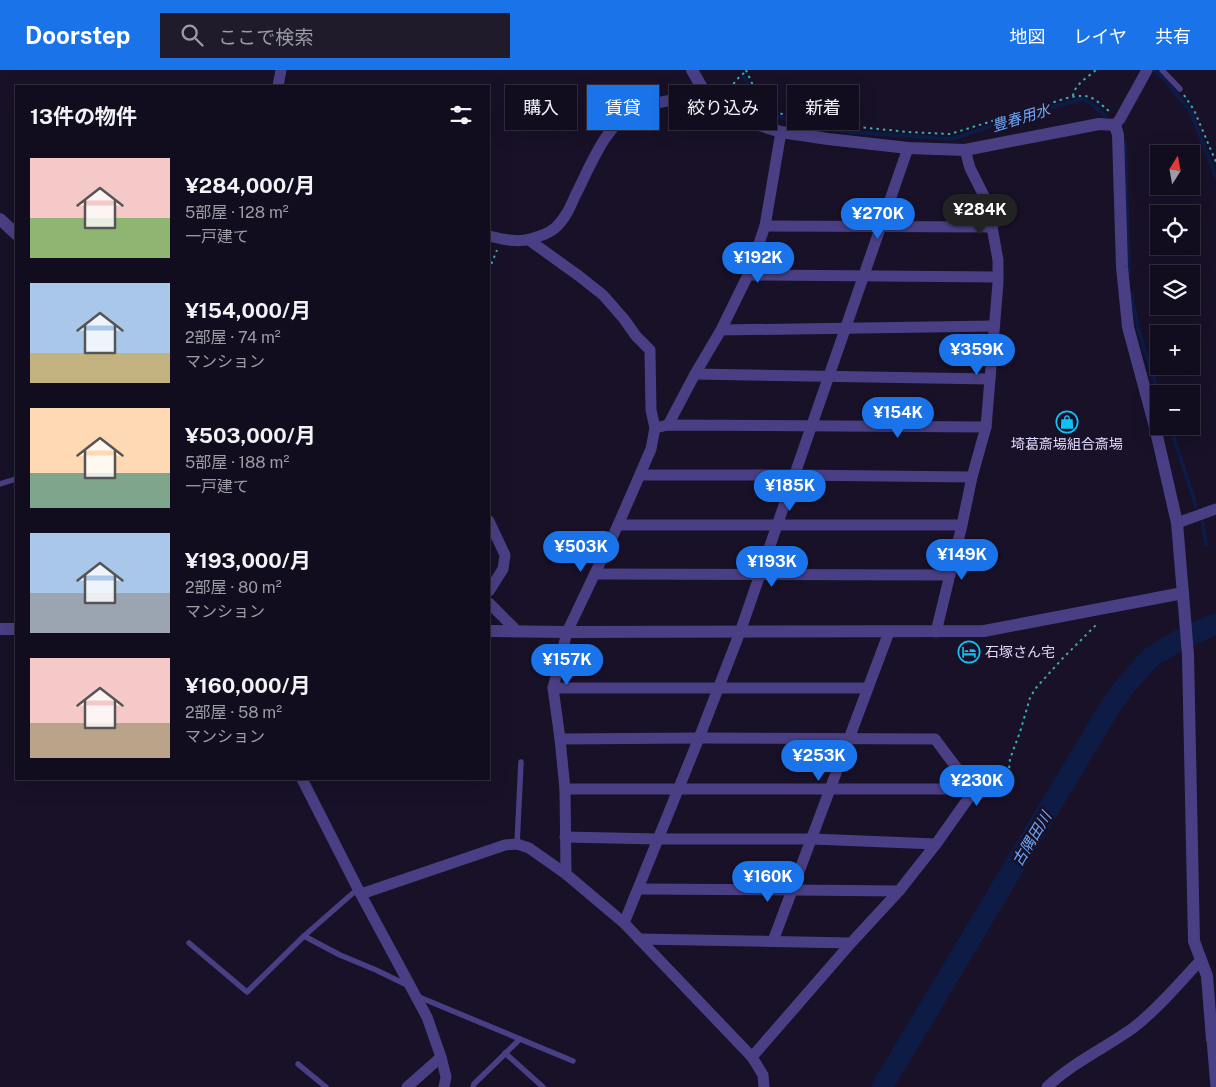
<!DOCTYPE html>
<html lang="ja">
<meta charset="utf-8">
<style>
:root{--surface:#120d1e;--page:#1f1b2b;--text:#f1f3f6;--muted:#9c9ca4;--line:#312d3c;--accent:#1a73e8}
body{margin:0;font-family:"Public Sans","Noto Sans JP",sans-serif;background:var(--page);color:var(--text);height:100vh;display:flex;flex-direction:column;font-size:19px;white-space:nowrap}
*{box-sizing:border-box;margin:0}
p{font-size:16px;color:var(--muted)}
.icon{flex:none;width:28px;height:28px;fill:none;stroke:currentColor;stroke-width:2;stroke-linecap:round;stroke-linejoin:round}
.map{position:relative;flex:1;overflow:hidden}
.sheet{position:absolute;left:15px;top:15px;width:475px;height:695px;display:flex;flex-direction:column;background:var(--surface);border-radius:0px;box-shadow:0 5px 20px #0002,0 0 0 1px var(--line)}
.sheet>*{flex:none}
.top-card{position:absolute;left:505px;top:15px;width:475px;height:45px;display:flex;gap:10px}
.needle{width:32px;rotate:11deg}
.buttons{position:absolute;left:1150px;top:75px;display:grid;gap:10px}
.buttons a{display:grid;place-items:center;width:50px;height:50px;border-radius:0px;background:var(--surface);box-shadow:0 5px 20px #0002,0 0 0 1px var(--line);font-size:25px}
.price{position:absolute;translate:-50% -42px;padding:0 11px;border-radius:18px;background:var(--accent);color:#fff;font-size:16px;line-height:32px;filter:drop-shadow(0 1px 2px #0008)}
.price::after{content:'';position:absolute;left:50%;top:30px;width:15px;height:11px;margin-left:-8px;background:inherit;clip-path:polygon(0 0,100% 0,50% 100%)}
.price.on{background:#222;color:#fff}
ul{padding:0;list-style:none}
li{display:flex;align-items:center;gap:15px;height:125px;padding:0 15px}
li span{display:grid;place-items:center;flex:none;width:140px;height:100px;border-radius:0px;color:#555}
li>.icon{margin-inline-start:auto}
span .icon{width:60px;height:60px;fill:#fffc;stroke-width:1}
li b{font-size:21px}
h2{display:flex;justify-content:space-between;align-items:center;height:60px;padding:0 15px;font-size:21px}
.pill{padding:0 18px;border-radius:0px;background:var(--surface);box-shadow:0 5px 20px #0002,0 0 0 1px var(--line);font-size:18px;line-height:45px}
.pill.on{background:var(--accent);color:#fff}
header{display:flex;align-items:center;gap:30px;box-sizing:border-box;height:70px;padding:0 25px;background:var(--accent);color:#fff}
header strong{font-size:24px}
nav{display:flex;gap:28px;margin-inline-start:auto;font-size:18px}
.search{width:350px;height:45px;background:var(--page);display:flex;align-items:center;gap:12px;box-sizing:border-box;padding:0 18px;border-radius:0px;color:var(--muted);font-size:19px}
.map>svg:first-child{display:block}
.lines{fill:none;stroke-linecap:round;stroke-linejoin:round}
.stream{stroke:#0d1b45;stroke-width:4}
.river{stroke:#0d1b45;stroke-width:21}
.path{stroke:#36adb5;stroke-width:2;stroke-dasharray:2.5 4;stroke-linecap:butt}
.service{stroke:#4a3f84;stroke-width:5.5}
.minor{stroke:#4a3f84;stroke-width:11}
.tertiary{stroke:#4a3f84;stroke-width:12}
.labels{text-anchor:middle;stroke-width:5;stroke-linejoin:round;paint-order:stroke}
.poi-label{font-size:14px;fill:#e2dafd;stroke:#181128}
.water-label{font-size:15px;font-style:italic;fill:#6da7f8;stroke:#181128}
</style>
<header>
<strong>Doorstep</strong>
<div class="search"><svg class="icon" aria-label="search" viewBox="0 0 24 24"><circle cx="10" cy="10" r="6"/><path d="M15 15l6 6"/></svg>ここで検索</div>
<nav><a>地図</a><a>レイヤ</a><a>共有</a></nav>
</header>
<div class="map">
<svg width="1216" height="1017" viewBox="0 0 1216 1017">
<rect width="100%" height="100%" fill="#181128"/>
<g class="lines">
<!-- stream -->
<g class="stream">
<polyline points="1154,0 1165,10 1191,42 1216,107"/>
<polyline points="744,7 757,35 771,45 818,57 851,62 951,69 958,67 1040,40 1083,29 1089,32 1106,46"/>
<polyline points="1125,73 1129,203"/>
<polyline points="1131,223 1139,262 1159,324"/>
<polyline points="1170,356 1196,436"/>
<polyline points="1203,453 1206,475"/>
</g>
<!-- river -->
<polyline class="river" points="882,1017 1049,738 1107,642 1125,616 1150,588 1181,569 1216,554"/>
<!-- path -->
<g class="path">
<path d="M 746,0 L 759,29 L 763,35 L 768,39 L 785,45 L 829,54 L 908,62 L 950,64 L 1067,28 C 1091,23 1092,27 1110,42"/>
<polyline points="725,24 740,6 747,1"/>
<polyline points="1184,25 1194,40 1216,92"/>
<path d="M 1073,26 C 1074,15 1088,7 1096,0"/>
<polyline points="489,200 497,180"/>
<polyline points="1008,711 1010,689 1020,662 1030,628 1035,619 1063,588 1096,555 1096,552"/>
</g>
<!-- service -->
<g class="service">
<polyline points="1162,0 1180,19"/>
<polyline points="0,414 16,409"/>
<polyline points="517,774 521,692"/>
<polyline points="304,866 340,885 376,900 407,915"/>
<polyline points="189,873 247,922 304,866 353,823 359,821"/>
<polyline points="419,927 573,991"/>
<polyline points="505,983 543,1017"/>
<polyline points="298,994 326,1017"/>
<polyline points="473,1017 474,1014 520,969"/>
</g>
<!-- minor -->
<g class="minor">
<polyline points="278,16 281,0"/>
<polyline points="1115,55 1120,49 1147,0"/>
<polyline points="765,156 992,157"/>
<path d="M 489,166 C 502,169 517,173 530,169 C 538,167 548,164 555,158 C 565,149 570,138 575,126 C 591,95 605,54 638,37 L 705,23"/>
<polyline points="529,170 579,206 603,225 624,249 636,266 650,280 651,340 655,358 651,379 618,455 567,562 553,618 560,669 565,719 566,804"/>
<polyline points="748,205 998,207"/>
<polyline points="721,260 994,256"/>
<polyline points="695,304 990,309"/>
<polyline points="668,355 695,304 721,260 748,205 765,156 781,62"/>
<polyline points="655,358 668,355 986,357"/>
<polyline points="640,405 794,405 972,407"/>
<polyline points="489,451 505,485 503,499 489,521"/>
<polyline points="1177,453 1216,439"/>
<polyline points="618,455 962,455"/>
<polyline points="595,504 950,505"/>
<polyline points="489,533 517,561"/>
<polyline points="936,562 962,455 972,407 986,357 998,213 998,190 992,157 996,150 970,98 965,80"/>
<polyline points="553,618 868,618"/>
<polyline points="560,669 699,668 935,669 968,713 970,726 936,774 899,821 851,873 752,987"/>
<polyline points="302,709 359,821 427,947 441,987 446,1007 444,1017"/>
<polyline points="565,719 969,719"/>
<polyline points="565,767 658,769 812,769 936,774"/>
<polyline points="638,819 793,820 899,821"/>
<polyline points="361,824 505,775 517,774 529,778 566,804 624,853 752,987 763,1005 764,1017"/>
<polyline points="624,853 699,668 740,562 908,78"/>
<polyline points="639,869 851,873"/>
<polyline points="773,871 889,562"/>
<polyline points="1212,969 1216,1017"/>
<polyline points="407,1017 441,987"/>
<path d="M 1047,1017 C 1072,993 1105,978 1133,958 C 1158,939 1179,913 1201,890"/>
</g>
<!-- tertiary -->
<g class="tertiary">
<polyline points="692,0 705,23 717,34 730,42 750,52 781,62 828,69 908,78 965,80 1099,54 1115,55 1118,65 1122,197 1128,257 1155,357 1177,453 1185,548 1188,585 1194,871 1207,906 1212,969"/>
<polyline points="0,149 16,164"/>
<polyline points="0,559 16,559"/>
<polyline points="489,561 567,562 984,561 1183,523"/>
</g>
</g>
<!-- icons -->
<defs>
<g id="shop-ring" transform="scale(1.125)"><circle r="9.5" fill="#181128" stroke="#0fc1f4" stroke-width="1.5"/><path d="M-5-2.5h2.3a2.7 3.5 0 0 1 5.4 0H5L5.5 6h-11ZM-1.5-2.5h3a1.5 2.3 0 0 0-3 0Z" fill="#0fc1f4"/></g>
<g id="hotel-ring" transform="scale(1.125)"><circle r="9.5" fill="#181128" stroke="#0fc1f4" stroke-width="1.5"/><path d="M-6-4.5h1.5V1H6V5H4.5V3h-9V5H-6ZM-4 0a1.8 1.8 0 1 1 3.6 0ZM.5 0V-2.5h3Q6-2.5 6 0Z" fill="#0fc1f4"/></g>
</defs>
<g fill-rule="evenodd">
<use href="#shop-ring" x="1067" y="352"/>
<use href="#hotel-ring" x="969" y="582"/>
</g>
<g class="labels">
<!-- poi labels -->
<g class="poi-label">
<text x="1067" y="379">埼葛斎場組合斎場</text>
<text x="985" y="587" text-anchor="start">石塚さん宅</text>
</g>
<!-- water labels -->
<g class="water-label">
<text transform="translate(1021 48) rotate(-17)" y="5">豊春用水</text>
<text transform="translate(1032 769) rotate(-59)" y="5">古隅田川</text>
</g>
</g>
</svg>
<div class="buttons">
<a><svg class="needle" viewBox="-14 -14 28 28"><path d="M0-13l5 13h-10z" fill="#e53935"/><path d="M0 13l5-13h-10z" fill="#9c9ca4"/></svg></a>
<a><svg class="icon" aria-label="locate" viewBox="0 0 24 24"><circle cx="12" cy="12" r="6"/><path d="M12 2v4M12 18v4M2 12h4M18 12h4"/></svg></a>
<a><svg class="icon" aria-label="layers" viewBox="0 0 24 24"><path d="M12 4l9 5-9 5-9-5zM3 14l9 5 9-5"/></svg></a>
<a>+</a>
<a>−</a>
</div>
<b class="price on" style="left:980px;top:166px">¥284K</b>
<b class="price" style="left:878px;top:170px">¥270K</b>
<b class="price" style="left:758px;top:214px">¥192K</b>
<b class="price" style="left:977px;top:306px">¥359K</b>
<b class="price" style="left:898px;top:369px">¥154K</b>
<b class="price" style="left:790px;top:442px">¥185K</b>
<b class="price" style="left:581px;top:503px">¥503K</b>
<b class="price" style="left:962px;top:511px">¥149K</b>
<b class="price" style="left:772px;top:518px">¥193K</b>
<b class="price" style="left:567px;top:616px">¥157K</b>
<b class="price" style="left:819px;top:712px">¥253K</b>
<b class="price" style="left:977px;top:737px">¥230K</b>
<b class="price" style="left:768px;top:833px">¥160K</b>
<div class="top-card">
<a class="pill">購入</a>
<a class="pill on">賃貸</a>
<a class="pill">絞り込み</a>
<a class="pill">新着</a>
</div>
<section class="sheet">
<h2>13件の物件<svg class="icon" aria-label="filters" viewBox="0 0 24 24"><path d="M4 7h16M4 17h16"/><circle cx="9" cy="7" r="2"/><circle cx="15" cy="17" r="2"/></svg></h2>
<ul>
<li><span style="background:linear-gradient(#f6c9c9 60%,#8fb573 0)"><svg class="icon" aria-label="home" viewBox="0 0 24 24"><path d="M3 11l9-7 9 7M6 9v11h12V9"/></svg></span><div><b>¥284,000/月</b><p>5部屋 · 128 m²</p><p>一戸建て</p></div></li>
<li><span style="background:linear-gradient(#a9c7e8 70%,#c2b280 0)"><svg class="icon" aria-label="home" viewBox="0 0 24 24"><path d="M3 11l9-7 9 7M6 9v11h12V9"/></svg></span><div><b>¥154,000/月</b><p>2部屋 · 74 m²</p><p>マンション</p></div></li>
<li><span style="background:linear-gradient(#ffd9b3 65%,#7fa58c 0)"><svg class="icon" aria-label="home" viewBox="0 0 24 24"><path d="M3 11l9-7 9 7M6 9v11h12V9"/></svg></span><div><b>¥503,000/月</b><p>5部屋 · 188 m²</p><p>一戸建て</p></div></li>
<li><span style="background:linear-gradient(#a9c7e8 60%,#9aa5b1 0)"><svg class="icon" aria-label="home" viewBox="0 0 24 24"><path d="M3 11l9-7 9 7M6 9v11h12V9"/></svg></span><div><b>¥193,000/月</b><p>2部屋 · 80 m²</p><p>マンション</p></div></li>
<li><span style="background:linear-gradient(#f6c9c9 65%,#b9a48a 0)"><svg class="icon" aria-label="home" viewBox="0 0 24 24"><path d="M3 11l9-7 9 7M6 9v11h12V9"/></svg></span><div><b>¥160,000/月</b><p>2部屋 · 58 m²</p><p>マンション</p></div></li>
</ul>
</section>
</div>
